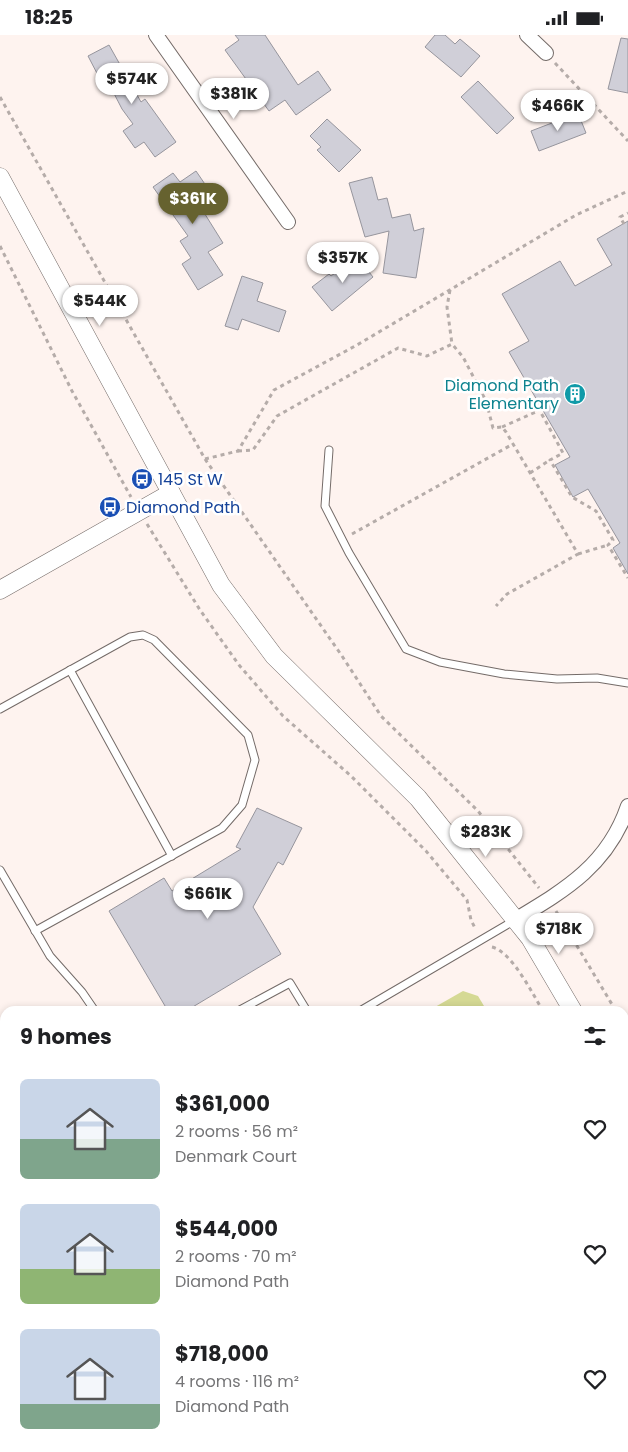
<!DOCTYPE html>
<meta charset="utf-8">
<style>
:root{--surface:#fff;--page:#f2f2f2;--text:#202124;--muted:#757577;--accent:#66622f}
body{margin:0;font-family:Poppins,sans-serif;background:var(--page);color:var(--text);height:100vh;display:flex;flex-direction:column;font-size:19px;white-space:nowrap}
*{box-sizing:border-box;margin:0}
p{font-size:16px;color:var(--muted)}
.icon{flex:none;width:28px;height:28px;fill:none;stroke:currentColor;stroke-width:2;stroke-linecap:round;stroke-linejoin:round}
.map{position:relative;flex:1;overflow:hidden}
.details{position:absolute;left:0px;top:971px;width:629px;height:446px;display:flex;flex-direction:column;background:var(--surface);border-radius:15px 15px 0 0;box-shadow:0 2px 8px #0003}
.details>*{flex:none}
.price{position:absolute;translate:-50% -42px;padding:0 11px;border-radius:18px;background:#fff;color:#222;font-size:16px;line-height:32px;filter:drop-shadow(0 1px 2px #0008)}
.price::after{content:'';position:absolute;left:50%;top:30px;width:15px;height:11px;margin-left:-8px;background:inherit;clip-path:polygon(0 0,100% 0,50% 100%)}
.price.selected{background:var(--accent);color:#fff}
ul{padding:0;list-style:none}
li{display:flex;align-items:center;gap:15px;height:125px;padding:0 20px}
li span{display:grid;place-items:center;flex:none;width:140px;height:100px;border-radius:8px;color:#555}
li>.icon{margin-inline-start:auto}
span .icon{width:60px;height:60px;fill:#fffc;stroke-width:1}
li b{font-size:21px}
h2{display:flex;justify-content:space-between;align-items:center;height:60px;padding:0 20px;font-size:21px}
.status{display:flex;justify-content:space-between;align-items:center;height:35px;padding:0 25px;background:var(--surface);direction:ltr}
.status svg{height:14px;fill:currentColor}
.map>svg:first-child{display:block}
.grass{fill:#d5d994}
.building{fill:#d0cfd8;stroke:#96959d}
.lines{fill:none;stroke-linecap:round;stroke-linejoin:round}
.service-casing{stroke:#746b68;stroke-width:9}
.minor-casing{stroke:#746b68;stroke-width:16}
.tertiary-casing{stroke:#746b68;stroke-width:19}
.path{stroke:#b5aca9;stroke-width:3;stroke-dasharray:4 4;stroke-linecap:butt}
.service{stroke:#fff;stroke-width:7}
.minor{stroke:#fff;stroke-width:14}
.tertiary{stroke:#fff;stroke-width:18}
.labels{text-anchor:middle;stroke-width:5;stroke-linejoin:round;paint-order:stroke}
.culture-label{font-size:16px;fill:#0d838f;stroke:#fff;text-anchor:end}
.transit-label{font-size:16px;fill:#164399;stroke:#fff;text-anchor:start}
</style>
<div class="status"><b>18:25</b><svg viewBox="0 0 49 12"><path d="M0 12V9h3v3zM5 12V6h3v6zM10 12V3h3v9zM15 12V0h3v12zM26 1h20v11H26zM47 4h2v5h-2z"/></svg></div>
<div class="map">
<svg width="628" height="1417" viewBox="0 0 628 1417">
<rect width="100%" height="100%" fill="#fef3ef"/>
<!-- grass -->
<polygon class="grass" points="463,956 478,961 487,976 428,976"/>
<!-- building -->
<g class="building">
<polygon points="235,0 265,0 298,50 318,36 331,55 296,80 285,65 269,76 225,15 239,5"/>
<polygon points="435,0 445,0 455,9 460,4 480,21 461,42 425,12"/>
<polygon points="621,3 628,4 628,58 608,54"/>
<polygon points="109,10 141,67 145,64 176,107 155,122 144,107 135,113 123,96 133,89 122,74 106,43 101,46 88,21"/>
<polygon points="478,46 514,83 497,99 461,62"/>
<polygon points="578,78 586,98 539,116 531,96"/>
<polygon points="327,84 361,115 339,137 317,115 321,112 310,101"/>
<polygon points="196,136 211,158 198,168 223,208 208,217 223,240 198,255 182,229 191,223 180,206 188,201 153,152 173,138 180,147"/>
<polygon points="372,142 378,165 387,163 392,183 410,179 414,196 424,193 416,243 383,238 389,196 365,202 349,148"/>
<polygon points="628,186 628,539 613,513 620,508 588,454 573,462 555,430 570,422 509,317 529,306 502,259 560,226 575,251 612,230 597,204"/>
<polygon points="357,222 373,242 332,276 312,252 329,239 331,241"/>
<polygon points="242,241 263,248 257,266 286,276 279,297 242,284 238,295 225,291"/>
<polygon points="257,773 302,793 283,830 278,827 253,872 281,919 186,976 168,976 109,876 164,843 172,856 241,814 236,812"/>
</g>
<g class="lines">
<!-- service casing -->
<g class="service-casing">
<g id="service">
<polyline points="329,415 325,471 349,518 406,614 440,627 504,639 557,644 597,643 628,648"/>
<polyline points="70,635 172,821"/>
<polyline points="0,674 130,602 143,600 154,605 248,700 255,725 242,770 222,793 35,896"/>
<polyline points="0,835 50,921 82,957 95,976"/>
<polyline points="238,976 290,948 307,976"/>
<polyline points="360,976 515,885"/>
</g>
</g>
<!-- minor casing -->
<g class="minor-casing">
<g id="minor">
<polyline points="156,0 288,187"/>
<polyline points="527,0 546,18"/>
<path d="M 515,885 C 565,855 608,830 628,771"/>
<polyline points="0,1349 5,1358"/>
<polyline points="36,1412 38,1417"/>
</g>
</g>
<!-- tertiary casing -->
<g class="tertiary-casing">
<g id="tertiary">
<polyline points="0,142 221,550 274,621 418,763 530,903 573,976"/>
<polyline points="0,555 171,458"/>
<polyline points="624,1070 628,1078"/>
</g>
</g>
<!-- path -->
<g class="path">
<polyline points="555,28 628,106"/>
<polyline points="0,62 205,424 342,621 381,681 478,776 539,853"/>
<polyline points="624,189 620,182 628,178"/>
<polyline points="0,211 72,356 131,462"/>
<polyline points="450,255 447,272 452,309"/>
<polyline points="534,365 563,418 550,425 572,462 596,476 613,505 608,510 628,543"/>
<polyline points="502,392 538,376"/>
<polyline points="238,416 253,415 277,381 398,313 427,321 452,309 463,322 486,366 493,393 502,392 506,397 578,519 507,559 496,571"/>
<polyline points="205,424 238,416 274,355 357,310 576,180 628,156"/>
<polyline points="530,438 550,425"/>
<polyline points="147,489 200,575 239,630 283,681 351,741 426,816 467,865 471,885 476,895"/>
<polyline points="352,499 513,409"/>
<polyline points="578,519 608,510"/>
<polyline points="556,876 616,976"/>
<path d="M 492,912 C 512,917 532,958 543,976"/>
<polyline points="624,992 628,1000"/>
<polyline points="624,1130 628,1138"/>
</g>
<!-- service -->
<use href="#service" class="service"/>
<!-- minor -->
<use href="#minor" class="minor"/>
<!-- tertiary -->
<use href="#tertiary" class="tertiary"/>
</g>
<!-- icons -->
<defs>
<g id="building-disc" transform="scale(1.125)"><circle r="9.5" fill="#0f9aa8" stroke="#fff"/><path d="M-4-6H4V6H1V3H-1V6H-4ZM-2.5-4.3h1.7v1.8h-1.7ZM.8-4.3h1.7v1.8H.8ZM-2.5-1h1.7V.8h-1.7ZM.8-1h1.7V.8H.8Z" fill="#fff"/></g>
<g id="bus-disc" transform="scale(1.125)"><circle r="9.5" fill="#1a4fb4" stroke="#fff"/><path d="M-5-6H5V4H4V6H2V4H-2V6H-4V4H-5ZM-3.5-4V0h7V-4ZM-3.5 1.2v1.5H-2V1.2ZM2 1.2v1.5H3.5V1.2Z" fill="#fff"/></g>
</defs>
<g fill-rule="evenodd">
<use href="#building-disc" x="575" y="359"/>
<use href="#bus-disc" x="142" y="444"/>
<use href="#bus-disc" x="110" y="472"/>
</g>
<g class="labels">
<!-- culture labels -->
<g class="culture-label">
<text x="559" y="356">Diamond Path<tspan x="559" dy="18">Elementary</tspan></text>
</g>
<!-- transit labels -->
<g class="transit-label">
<text x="158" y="450">145 St W</text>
<text x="126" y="478">Diamond Path</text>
</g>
</g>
</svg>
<b class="price" style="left:132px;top:70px">$574K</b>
<b class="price" style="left:234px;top:85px">$381K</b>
<b class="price" style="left:558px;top:97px">$466K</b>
<b class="price selected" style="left:193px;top:190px">$361K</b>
<b class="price" style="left:343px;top:249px">$357K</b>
<b class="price" style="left:100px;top:292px">$544K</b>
<b class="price" style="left:486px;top:823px">$283K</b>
<b class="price" style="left:208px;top:885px">$661K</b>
<b class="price" style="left:559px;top:920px">$718K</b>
<section class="details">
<h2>9 homes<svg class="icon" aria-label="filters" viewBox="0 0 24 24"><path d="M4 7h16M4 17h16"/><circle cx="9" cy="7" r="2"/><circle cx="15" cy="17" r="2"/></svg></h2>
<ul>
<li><span style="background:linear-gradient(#c9d6e8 60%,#7fa58c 0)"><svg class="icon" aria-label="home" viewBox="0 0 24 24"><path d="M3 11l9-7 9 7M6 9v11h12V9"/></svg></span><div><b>$361,000</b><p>2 rooms · 56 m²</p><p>Denmark Court</p></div><svg class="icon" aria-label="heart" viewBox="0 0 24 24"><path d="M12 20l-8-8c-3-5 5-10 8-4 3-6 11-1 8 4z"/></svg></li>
<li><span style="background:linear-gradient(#c9d6e8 65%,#8fb573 0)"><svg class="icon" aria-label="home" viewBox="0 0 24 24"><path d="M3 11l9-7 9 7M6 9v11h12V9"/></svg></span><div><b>$544,000</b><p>2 rooms · 70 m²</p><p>Diamond Path</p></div><svg class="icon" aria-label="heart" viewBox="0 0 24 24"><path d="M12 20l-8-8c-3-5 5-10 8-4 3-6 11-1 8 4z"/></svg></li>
<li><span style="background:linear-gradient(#c9d6e8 75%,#7fa58c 0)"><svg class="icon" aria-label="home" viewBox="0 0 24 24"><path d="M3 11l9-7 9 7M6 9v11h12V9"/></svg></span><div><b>$718,000</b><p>4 rooms · 116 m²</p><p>Diamond Path</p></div><svg class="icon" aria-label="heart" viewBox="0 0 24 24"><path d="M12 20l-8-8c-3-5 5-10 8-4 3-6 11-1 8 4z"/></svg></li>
</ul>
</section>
</div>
